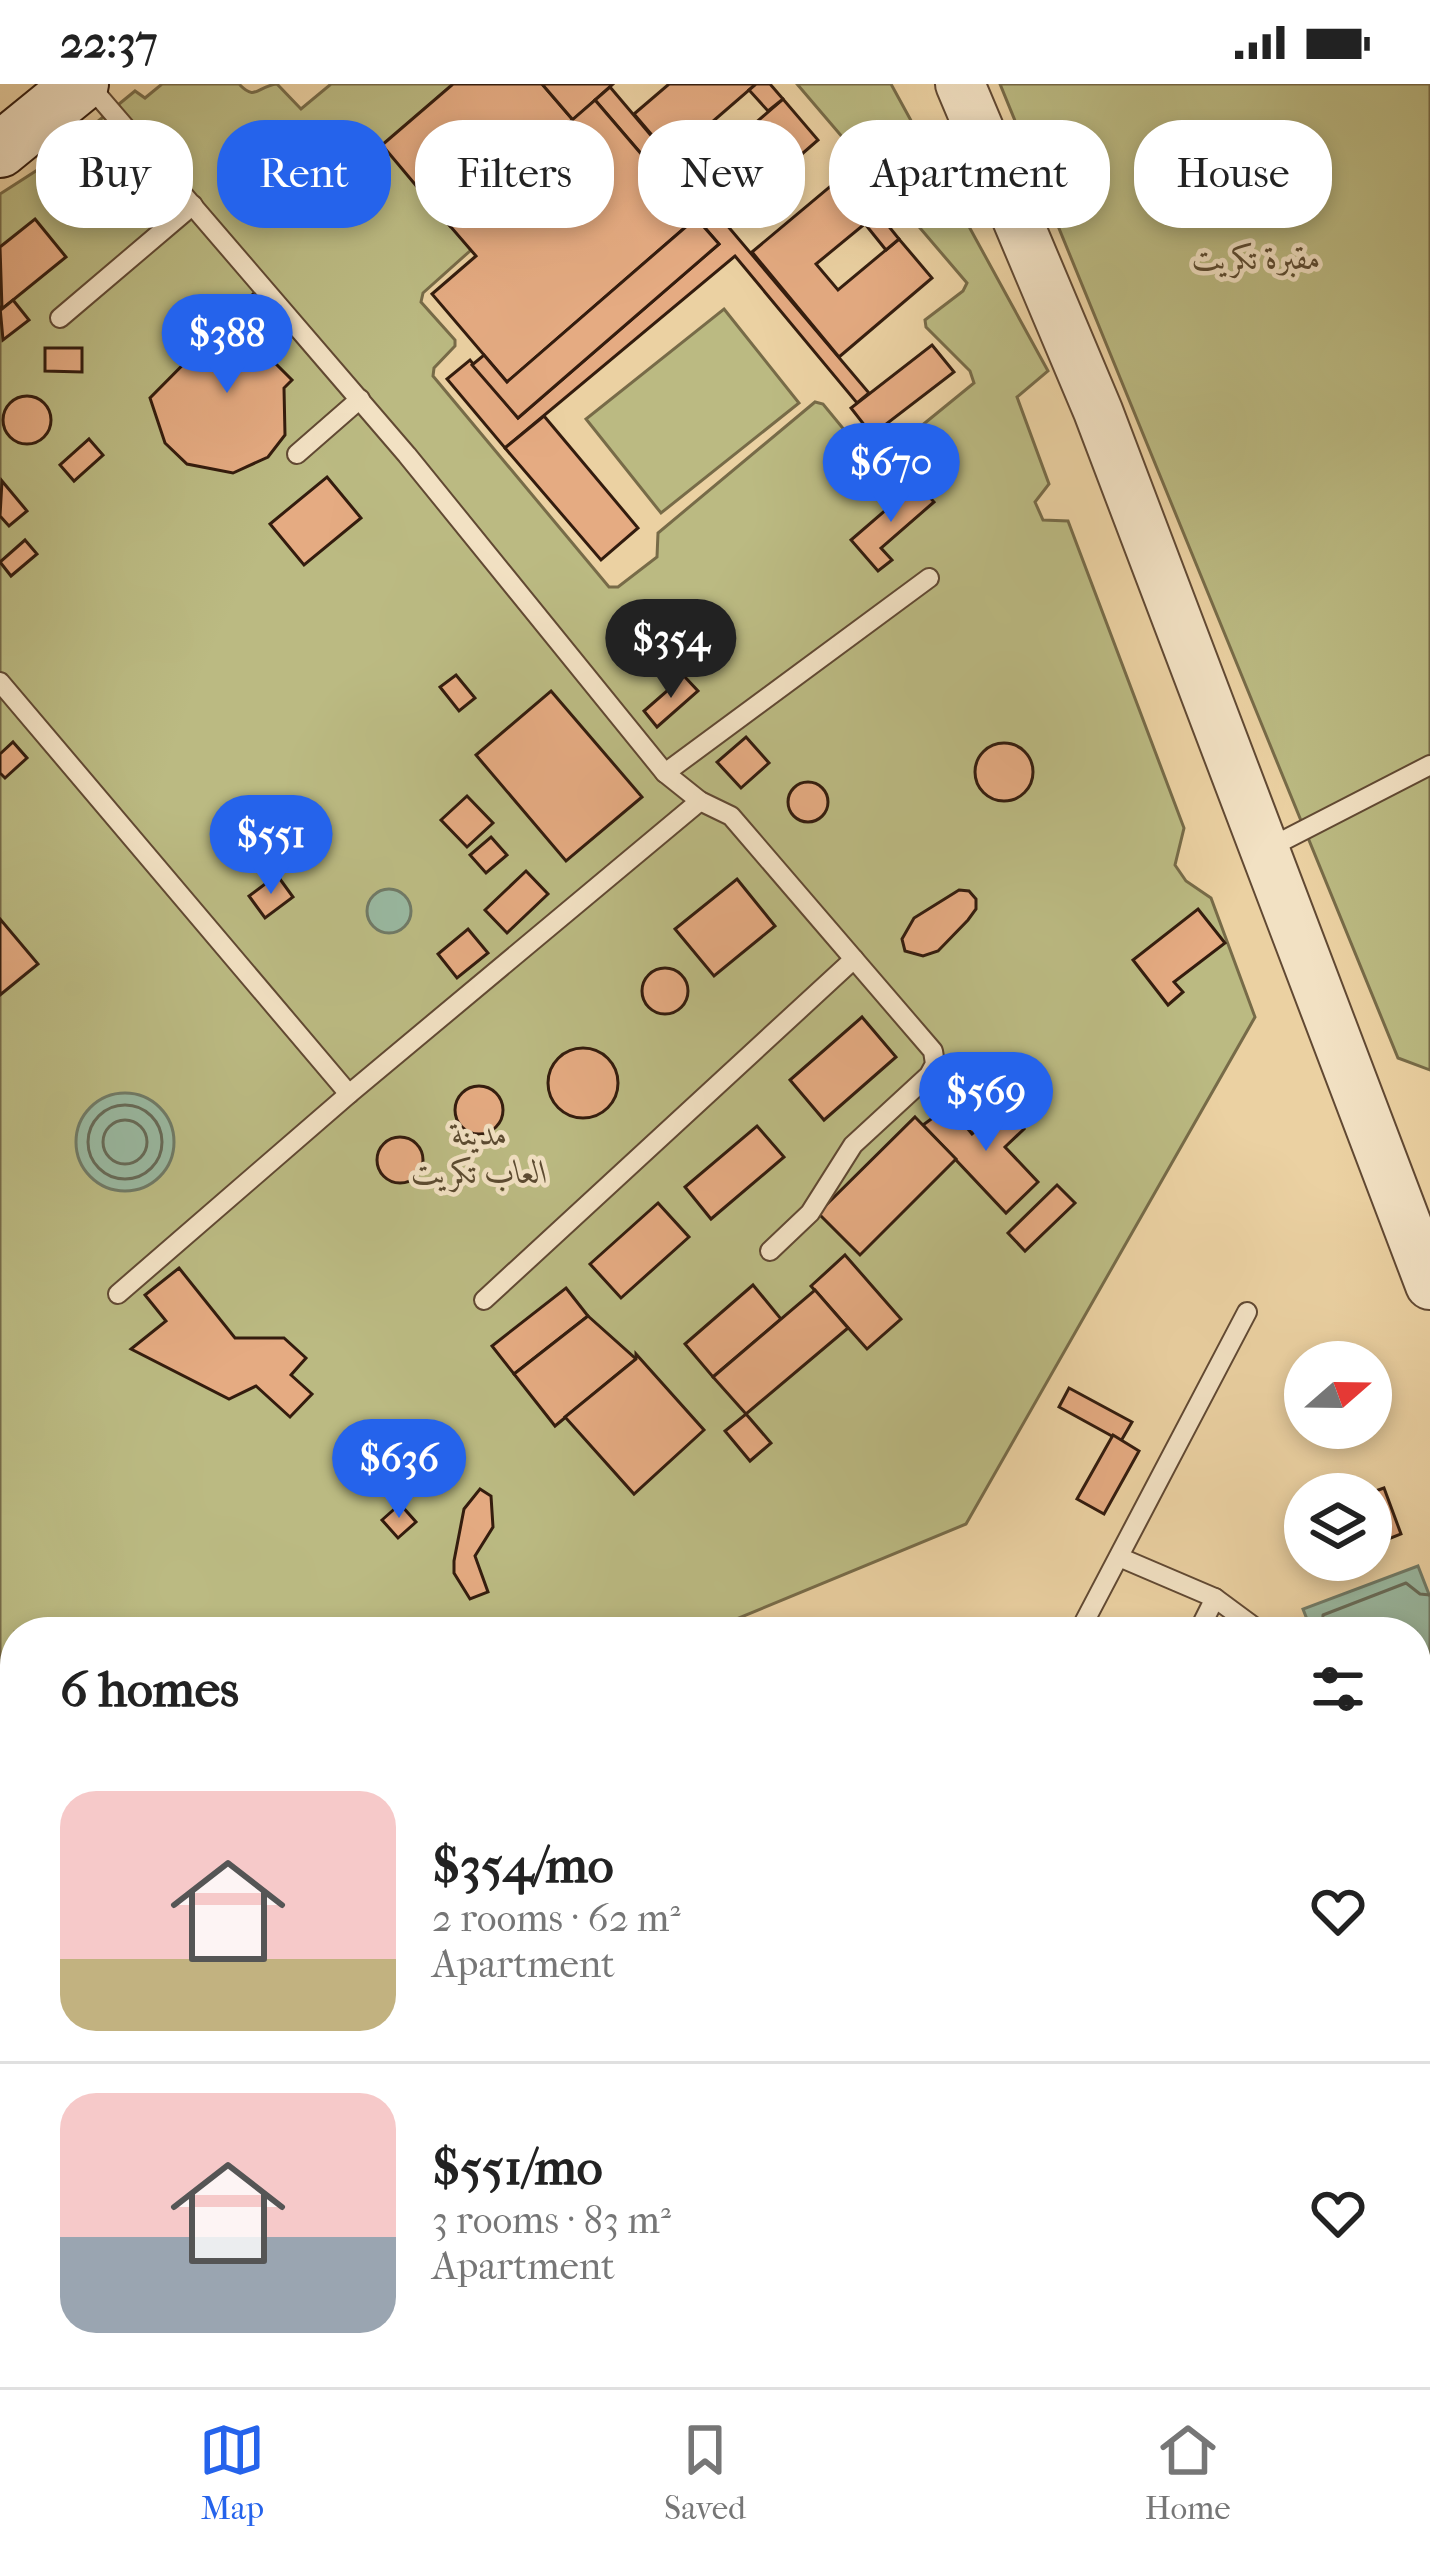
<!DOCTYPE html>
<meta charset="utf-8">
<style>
:root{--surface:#fff;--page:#f6f6f6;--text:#222;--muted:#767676;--line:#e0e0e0;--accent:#2563eb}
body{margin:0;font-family:"IM FELL French Canon",Amiri,serif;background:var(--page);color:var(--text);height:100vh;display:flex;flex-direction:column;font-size:45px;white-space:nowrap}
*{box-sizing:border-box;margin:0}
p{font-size:39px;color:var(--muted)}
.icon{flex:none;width:66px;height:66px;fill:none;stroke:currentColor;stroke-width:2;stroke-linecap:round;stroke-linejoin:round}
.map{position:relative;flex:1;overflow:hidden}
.side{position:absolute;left:0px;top:1533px;width:1431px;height:771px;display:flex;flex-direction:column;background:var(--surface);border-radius:48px 48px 0 0;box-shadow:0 6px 18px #0003}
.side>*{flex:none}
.hud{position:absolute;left:36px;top:36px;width:1359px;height:108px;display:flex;gap:24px}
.needle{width:78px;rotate:70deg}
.fabs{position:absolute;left:1284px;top:1257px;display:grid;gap:24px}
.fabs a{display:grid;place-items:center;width:108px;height:108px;border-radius:50%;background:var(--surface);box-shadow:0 6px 18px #0003;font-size:60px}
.price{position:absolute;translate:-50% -102px;padding:0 27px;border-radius:42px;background:var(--accent);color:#fff;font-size:39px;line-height:78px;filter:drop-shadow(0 3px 6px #0008)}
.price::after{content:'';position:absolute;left:50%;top:72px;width:36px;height:27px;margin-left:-18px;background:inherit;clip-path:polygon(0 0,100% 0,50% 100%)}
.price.selected{background:#222;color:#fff}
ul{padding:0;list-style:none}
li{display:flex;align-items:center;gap:36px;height:300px;padding:0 60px}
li+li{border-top:3px solid var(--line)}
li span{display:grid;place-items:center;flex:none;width:336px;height:240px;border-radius:36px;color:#555}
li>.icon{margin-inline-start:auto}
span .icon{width:144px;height:144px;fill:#fffc;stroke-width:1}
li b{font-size:51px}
h2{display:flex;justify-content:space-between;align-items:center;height:144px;padding:0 60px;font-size:51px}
.tag{padding:0 42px;border-radius:48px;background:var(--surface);box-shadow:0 6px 18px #0003;font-size:42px;line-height:108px}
.tag.selected{background:var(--accent);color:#fff}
.status{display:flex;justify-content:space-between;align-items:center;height:84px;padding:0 60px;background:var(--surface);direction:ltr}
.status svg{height:33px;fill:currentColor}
.menu{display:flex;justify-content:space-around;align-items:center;height:168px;border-top:3px solid var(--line);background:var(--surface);font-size:33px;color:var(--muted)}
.menu a{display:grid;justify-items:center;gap:6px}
.menu .selected{color:var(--accent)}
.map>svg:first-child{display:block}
.green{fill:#bbba82;stroke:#776b48;stroke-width:3}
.water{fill:#99b8a0;stroke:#707a66;stroke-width:3}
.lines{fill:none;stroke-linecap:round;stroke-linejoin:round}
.shore{stroke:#666a57;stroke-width:3}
.building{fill:#e5ab82;stroke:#331c0e;stroke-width:3}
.service-casing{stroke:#614933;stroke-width:22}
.minor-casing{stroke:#614933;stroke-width:44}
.tertiary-casing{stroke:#614933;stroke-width:52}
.secondary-casing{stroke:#331c0e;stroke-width:58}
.service{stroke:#f2e1c3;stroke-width:18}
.minor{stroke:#f2e1c3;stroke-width:39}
.tertiary{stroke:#f2e1c3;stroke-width:48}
.secondary{stroke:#f2e1c3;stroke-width:54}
.labels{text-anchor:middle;stroke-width:9;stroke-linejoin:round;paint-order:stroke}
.park-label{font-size:33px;font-style:italic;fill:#5c4b31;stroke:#f2e1c3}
</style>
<div class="status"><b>22:37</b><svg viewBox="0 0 49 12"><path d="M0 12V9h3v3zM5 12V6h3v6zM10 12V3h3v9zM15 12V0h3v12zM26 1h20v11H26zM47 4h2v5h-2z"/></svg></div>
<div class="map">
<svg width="1430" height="2303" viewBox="0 0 1430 2303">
<rect width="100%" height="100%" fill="#ebd1a2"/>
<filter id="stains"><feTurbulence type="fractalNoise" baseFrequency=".00167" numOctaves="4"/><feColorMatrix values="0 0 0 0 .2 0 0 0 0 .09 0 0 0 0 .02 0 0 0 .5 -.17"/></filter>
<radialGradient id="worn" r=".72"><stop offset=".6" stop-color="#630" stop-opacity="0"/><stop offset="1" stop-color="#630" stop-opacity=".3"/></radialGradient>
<!-- green -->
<g class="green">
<path d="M 162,0 L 239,0 C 256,18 257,2 277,0 L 301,25 L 331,0 L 453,0 L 383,61 L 471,166 L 423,209 L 421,218 L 455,256 L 455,262 L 434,284 L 433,292 L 609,503 L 618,503 L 657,473 L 658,449 L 815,318 L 823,320 L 869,376 L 877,378 L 974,299 L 970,287 L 926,243 L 925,236 L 963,207 L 967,199 L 797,0 L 891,0 L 1048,287 L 1017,313 L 1049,400 L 1035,418 L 1043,436 L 1068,437 L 1184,744 L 1175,781 L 1186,797 L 1211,814 L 1255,933 L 966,1440 L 705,1548 L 15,1548 L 15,2022 L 0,1998 L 0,110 L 42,83 L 135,7 L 145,14 Z"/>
<polygon points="1000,0 1430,0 1430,986 1398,974"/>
<polygon points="724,225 799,319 661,429 586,335"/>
<polygon points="1238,2289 1341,2289 1346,2303 1243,2303"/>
</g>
<!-- water -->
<g class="water">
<circle cx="389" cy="827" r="22"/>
<circle cx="125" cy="1058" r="49"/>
<polygon points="1418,1482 1430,1513 1430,1725 1416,1730 1416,1548 1312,1548 1303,1525"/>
</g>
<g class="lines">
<!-- shore -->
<g class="shore">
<circle cx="125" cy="1058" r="37"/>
<circle cx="125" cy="1058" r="22"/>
<polyline points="1322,1548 1323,1531 1406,1499 1420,1510 1430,1511"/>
</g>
</g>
<!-- building -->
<g class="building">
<polygon points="453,0 542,0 573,36 450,142 382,61"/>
<polygon points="542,0 613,0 573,36"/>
<polygon points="669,0 756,0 704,45 723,67 783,15 818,56 725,137 634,30"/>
<polygon points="756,0 770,0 783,15 768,27 749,6"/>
<polygon points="610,3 869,309 857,319 735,172 505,364 447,295 470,276 518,334 719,160 595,16"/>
<polygon points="595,16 696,134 507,298 432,210 476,172 450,142"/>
<polygon points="96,40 137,91 83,134 42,83"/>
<polygon points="845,90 878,129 816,180 838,206 899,155 932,194 839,273 752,168"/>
<polygon points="878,129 899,155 886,166 865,140"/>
<polygon points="696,134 719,160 518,334 472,281 484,271 507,298"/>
<polygon points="35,135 66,173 2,225 0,163"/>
<polygon points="253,210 287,243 263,267 292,296 284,304 285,351 268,373 233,389 187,380 165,359 150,314"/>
<polygon points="13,216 29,236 3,256 0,223 2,225"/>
<polygon points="932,261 954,288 872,351 851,324"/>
<polygon points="45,264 82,264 82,288 45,287"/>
<circle cx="27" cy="336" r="24"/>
<polygon points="544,332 638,444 601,476 505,364"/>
<polygon points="89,355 103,371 74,397 60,381"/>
<polygon points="327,393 361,434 304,481 270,440"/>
<polygon points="2,397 27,427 9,442 0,432"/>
<polygon points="917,399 934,418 881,464 892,476 878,487 851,456"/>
<polygon points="25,456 37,470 11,492 0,478"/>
<polygon points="456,591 475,614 459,627 440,603"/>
<polygon points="684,592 698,607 657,643 644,627"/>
<polygon points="551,607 642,713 566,777 476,671"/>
<polygon points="746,653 769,679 741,704 717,678"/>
<polygon points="13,658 27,674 5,694 0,689 0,670"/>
<circle cx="1004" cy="688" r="29"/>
<circle cx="808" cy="718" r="20"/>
<polygon points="467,712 493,739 467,763 441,736"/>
<polygon points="491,753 507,771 486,789 470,771"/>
<polygon points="526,787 548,810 507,849 485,826"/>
<polygon points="277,791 293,813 265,834 249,812"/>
<polygon points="737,795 775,842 714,892 675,845"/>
<polygon points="959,806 969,807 976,815 976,825 968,836 938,867 923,872 905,867 902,855 914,834"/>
<polygon points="1198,825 1225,859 1174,898 1183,908 1168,921 1133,876"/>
<polygon points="0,835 38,880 0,911"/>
<polygon points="468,845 488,869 457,894 438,870"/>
<circle cx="665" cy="907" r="23"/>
<polygon points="862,933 896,973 824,1036 790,996"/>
<circle cx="583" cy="999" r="35"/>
<polygon points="1009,971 1033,1000 972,1050 949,1022"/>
<circle cx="479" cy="1026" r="24"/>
<polygon points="949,1022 972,1050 1004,1024 1024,1045 1005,1063 1038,1098 1006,1129 923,1041"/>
<polygon points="915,1033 956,1075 860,1171 818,1129"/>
<polygon points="757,1042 784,1073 711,1135 685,1103"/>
<circle cx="400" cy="1076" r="23"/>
<polygon points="1057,1101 1075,1119 1025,1167 1008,1149"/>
<polygon points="658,1119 689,1153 621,1214 590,1180"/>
<polygon points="845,1171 901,1235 867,1265 811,1202"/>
<polygon points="179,1184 235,1254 284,1254 306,1274 291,1291 312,1310 290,1333 256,1302 229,1315 131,1265 166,1237 145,1211"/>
<polygon points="753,1201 781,1235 713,1293 685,1260"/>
<polygon points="566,1204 588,1232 514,1290 492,1262"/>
<polygon points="815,1206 848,1244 746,1330 713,1293"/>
<polygon points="588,1232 636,1275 555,1342 514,1290"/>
<polygon points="636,1270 704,1346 634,1410 565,1333 636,1275"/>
<polygon points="1069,1304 1132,1338 1121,1357 1059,1323"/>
<polygon points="746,1330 771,1359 750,1377 725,1347"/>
<polygon points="1113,1351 1139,1367 1104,1430 1077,1415"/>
<polygon points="1384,1404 1401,1450 1371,1462 1371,1410 1367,1410"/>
<polygon points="480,1405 491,1412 493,1443 475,1472 488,1508 470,1515 454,1489 454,1477 464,1425"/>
<polygon points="400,1420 416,1438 398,1454 382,1436"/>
<polygon points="1416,1985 1430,2022 1430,2220 1416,2226"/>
<polygon points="419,2289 552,2289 524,2300 525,2303 424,2303"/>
<polygon points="571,2289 674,2289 638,2303 576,2303"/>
</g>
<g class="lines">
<!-- service casing -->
<g class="service-casing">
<g id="service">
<polyline points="88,0 407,371 665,689 700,717 731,732 933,967 935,980 929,991 853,1061 810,1129 770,1167"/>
<polyline points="60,234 193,121"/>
<polyline points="297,370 360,315"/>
<polyline points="0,598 349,1010"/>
<polyline points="665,689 929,494"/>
<polyline points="1269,764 1430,681"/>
<polyline points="118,1210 349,1010 700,717"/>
<polyline points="484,1216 854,875"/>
<polyline points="1119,1473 1215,1514 1261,1548"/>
<polyline points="1079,1548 1247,1228"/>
<polyline points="1198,1548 1215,1514"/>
</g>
</g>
<!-- minor casing -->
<g class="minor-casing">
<g id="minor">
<polyline points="0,2072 15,2096"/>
<polyline points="0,2258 15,2253"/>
<polyline points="131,2289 139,2303"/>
<polyline points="201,2289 210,2303"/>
<polyline points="1184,2289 1189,2303"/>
<polyline points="1008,2303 1039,2289"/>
</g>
</g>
<!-- tertiary casing -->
<g class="tertiary-casing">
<polyline id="tertiary" points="960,0 1098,327 1430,1201"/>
</g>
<!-- secondary casing -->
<g class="secondary-casing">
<polyline id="secondary" points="0,66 81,0"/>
</g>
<!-- service -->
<use href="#service" class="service"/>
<!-- minor -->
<use href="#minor" class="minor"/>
<!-- tertiary -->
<use href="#tertiary" class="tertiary"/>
<!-- secondary -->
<use href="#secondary" class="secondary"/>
</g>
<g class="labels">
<!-- park labels -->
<g class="park-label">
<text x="1257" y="185">مقبرة تكريت</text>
<text x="480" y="1061">مدينة<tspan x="480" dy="38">العاب تكريت</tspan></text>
</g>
</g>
<rect width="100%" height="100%" filter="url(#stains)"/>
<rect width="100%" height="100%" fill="url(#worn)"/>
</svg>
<div class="fabs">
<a><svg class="needle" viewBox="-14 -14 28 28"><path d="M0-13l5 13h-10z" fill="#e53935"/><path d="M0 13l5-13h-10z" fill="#767676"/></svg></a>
<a><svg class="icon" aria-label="layers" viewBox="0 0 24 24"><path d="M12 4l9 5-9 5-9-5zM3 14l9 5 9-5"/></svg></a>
</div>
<b class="price" style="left:227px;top:312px">$388</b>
<b class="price" style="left:891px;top:441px">$670</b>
<b class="price selected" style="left:671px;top:617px">$354</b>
<b class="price" style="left:271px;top:813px">$551</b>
<b class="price" style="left:986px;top:1070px">$569</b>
<b class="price" style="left:399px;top:1437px">$636</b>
<div class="hud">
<a class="tag">Buy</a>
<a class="tag selected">Rent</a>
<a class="tag">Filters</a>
<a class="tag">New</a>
<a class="tag">Apartment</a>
<a class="tag">House</a>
</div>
<section class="side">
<h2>6 homes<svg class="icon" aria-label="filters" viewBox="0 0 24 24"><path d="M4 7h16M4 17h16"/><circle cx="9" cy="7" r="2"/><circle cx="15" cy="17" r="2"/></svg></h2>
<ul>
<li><span style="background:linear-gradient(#f6c9c9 70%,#c2b280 0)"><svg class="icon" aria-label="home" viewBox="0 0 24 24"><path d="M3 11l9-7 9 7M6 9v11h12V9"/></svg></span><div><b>$354/mo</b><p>2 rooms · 62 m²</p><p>Apartment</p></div><svg class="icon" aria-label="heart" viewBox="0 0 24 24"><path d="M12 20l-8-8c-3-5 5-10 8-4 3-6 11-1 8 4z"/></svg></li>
<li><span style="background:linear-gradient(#f6c9c9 60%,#9aa5b1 0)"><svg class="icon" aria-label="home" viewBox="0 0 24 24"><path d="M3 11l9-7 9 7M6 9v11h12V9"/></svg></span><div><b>$551/mo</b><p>3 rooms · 83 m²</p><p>Apartment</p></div><svg class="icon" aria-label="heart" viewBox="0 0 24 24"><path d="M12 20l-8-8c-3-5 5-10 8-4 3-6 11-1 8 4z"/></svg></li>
</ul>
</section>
</div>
<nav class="menu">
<a class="selected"><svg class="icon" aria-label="map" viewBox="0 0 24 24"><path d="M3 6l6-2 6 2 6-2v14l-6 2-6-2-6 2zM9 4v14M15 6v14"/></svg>Map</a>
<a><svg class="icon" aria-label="saved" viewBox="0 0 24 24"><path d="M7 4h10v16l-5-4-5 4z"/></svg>Saved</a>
<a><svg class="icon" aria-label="home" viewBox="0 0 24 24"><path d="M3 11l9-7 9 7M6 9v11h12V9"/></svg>Home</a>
</nav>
